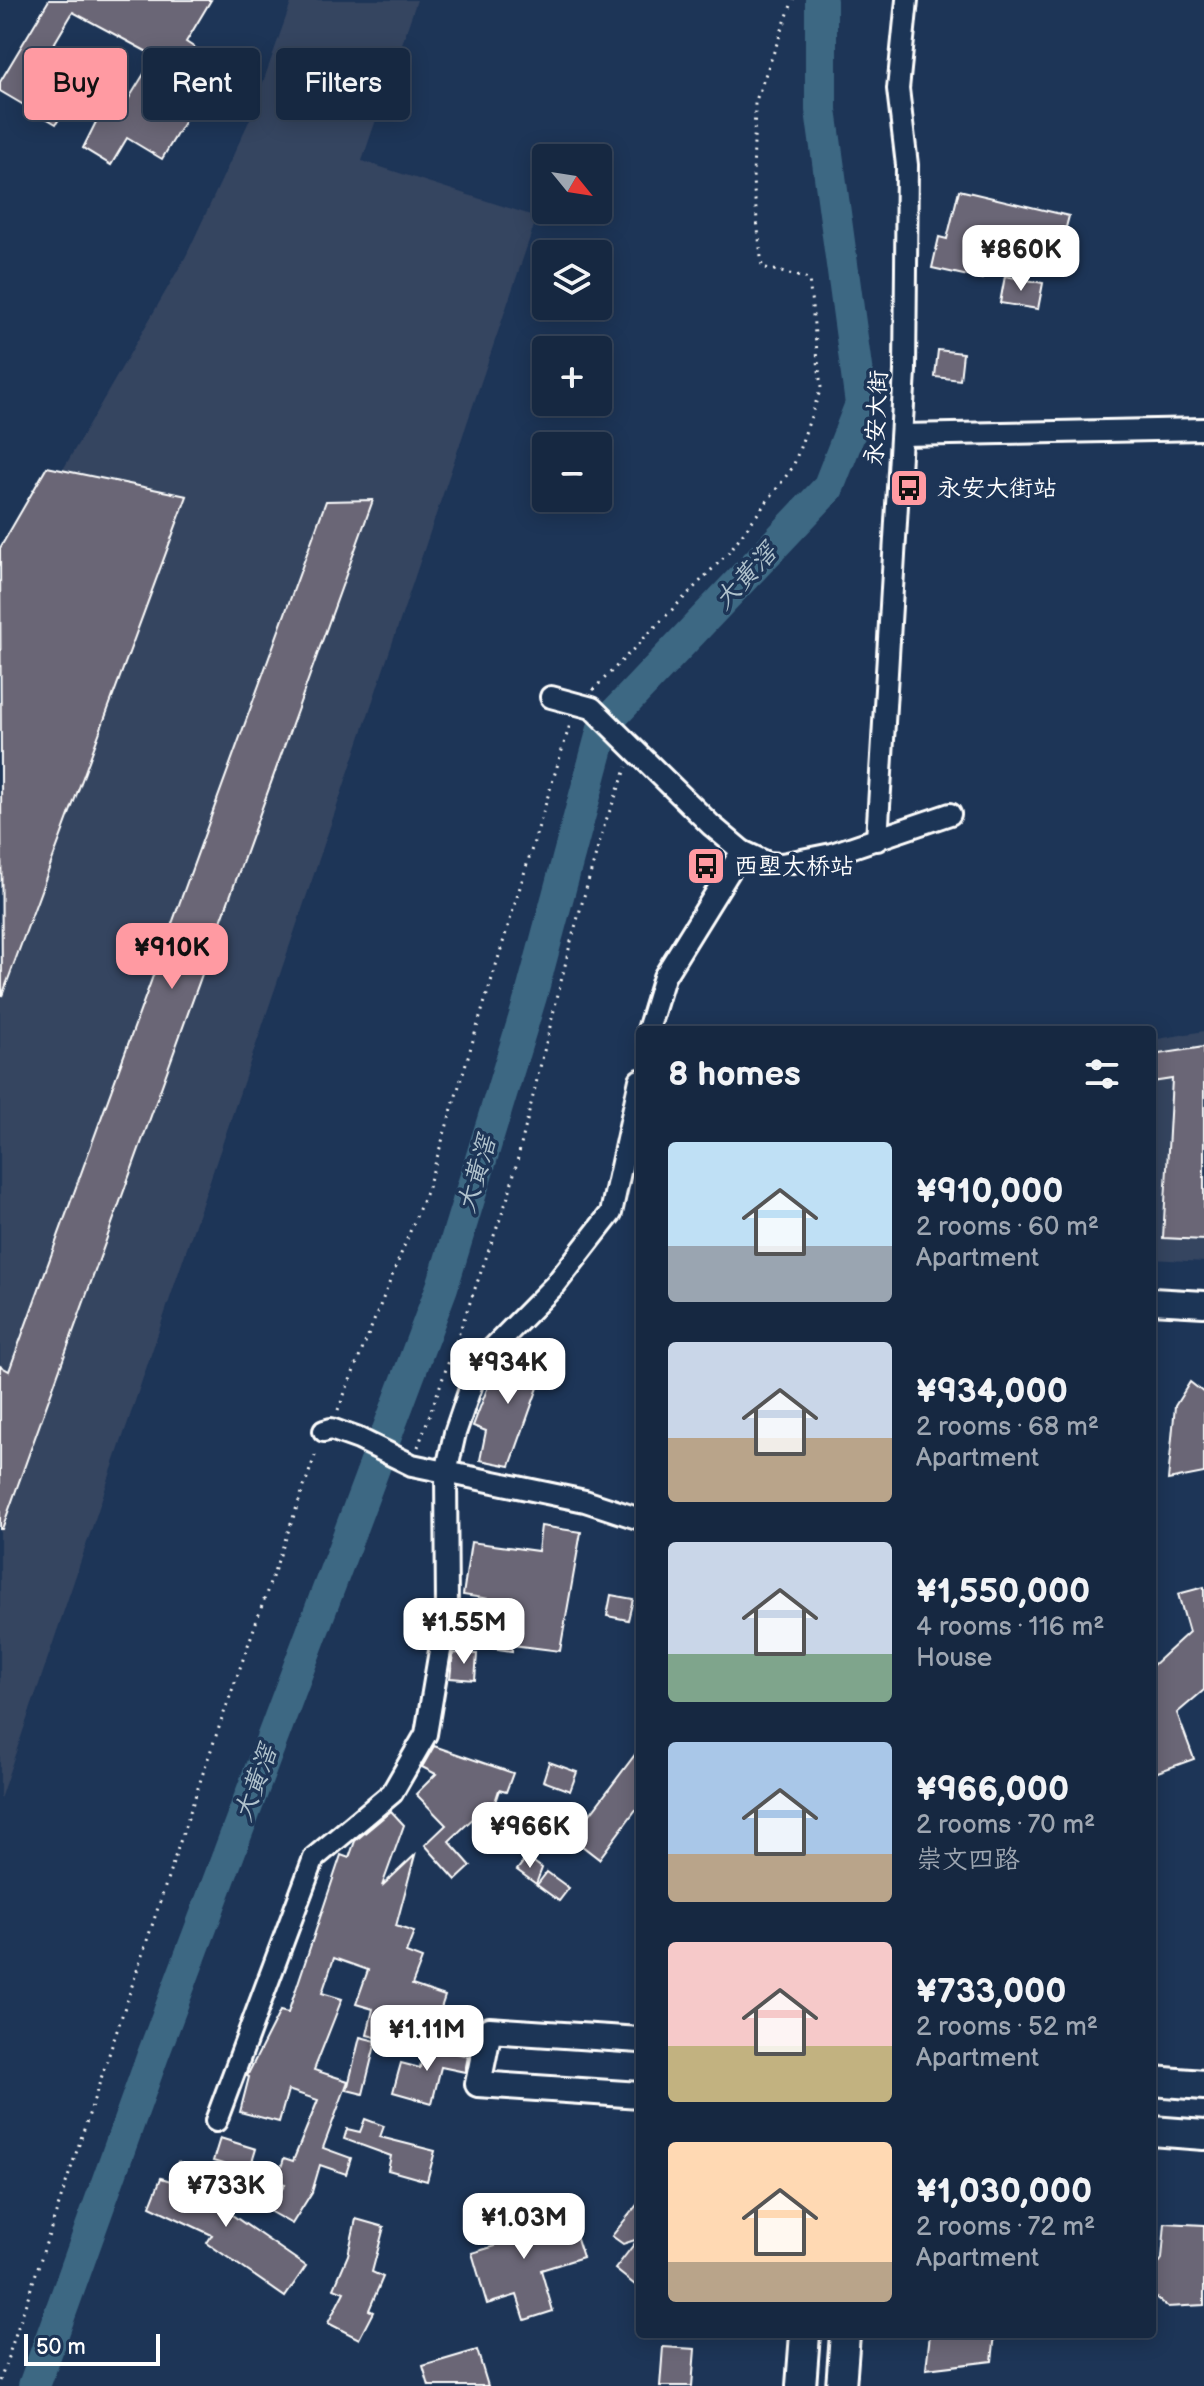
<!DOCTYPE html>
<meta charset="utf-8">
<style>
:root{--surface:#162841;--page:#1f3048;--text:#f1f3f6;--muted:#9ea6b1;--line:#35445a;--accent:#ff9aa2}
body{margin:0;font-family:"Balsamiq Sans","LXGW WenKai TC",sans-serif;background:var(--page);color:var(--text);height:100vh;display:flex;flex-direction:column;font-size:30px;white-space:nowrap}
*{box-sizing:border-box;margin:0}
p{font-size:26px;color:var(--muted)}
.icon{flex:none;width:44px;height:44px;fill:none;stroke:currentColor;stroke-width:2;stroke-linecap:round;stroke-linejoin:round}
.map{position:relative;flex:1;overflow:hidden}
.sheet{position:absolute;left:636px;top:1026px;width:520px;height:1312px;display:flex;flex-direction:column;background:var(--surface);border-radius:8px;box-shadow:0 4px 20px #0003,0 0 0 2px var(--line)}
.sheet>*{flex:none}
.guide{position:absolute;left:24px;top:48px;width:492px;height:72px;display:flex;gap:16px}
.needle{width:52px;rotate:120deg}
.fabs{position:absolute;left:532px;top:144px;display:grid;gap:16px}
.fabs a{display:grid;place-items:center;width:80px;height:80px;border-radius:8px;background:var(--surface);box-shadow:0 4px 20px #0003,0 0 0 2px var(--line);font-size:40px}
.scale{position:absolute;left:24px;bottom:20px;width:136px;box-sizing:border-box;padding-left:8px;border:4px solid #fff;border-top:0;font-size:22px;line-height:28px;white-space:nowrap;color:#fff;-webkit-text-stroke:6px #1d3557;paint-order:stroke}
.price{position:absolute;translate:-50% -68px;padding:0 18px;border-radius:16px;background:#fff;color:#222;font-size:26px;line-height:52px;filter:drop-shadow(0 2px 4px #0008)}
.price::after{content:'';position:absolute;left:50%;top:48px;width:24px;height:18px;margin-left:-12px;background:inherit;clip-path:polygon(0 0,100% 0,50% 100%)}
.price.on{background:var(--accent);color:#111}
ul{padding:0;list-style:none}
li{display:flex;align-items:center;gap:24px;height:200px;padding:0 32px}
li span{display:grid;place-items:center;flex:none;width:224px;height:160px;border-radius:8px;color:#555}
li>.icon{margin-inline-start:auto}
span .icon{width:96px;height:96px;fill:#fffc;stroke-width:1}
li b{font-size:34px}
h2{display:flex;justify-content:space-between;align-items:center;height:96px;padding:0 32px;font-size:34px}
.pill{padding:0 28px;border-radius:8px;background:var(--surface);box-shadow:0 4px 20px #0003,0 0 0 2px var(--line);font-size:28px;line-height:72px}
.pill.on{background:var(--accent);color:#111}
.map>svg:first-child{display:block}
.built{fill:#344460}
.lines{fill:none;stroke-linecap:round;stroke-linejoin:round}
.river{stroke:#3d6883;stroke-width:32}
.building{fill:#6a6676;stroke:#fff;stroke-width:2}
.minor-casing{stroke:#fff;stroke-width:26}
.tertiary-casing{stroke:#fff;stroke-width:30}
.secondary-casing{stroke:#fff;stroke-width:34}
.path{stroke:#fff;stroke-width:3;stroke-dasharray:2 6;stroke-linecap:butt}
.minor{stroke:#1d3557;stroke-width:20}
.tertiary{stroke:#1d3557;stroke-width:24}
.secondary{stroke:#1d3557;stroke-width:28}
.labels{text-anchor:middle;stroke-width:7;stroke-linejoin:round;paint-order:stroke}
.street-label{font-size:24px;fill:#fff;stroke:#1d3557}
.poi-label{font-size:24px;fill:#fff;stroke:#1d3557;text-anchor:start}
.water-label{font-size:26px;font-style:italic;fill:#b1c3cd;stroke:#1d3557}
</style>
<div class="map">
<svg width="1204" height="2386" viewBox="0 0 1204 2386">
<rect width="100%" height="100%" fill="#1d3557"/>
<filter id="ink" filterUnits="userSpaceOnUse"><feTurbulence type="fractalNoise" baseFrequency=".0125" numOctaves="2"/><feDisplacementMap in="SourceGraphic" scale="16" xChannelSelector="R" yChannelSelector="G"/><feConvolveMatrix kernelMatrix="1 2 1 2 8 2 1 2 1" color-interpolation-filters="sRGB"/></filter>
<g filter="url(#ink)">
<!-- built -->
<g class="built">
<polygon points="292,0 417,0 362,161 537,217 0,1799 0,579 186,256 250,119"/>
<polygon points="1204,1031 1204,1262 1152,1259 1152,1040"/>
</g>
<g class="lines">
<!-- river -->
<polyline class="river" points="34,2386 153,2055 442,1287 531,996 604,725 828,488 861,404 821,110 821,0"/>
</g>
<!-- building -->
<g class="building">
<polygon points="49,0 211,0 186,42 203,53 191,72 208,82 162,159 127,138 111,165 83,148 105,104 120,113 155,56 73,12 32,81 69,102 56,124 0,91 0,82"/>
<polygon points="959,190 1069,216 1060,250 993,233 982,279 932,268 939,237 947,239"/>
<polygon points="1005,276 1043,283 1038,309 1000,303"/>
<polygon points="938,350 963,353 960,380 935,377"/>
<polygon points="47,467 187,496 2,996 0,548"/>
<polygon points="373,500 2,1529 0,1529 0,1366 9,1371 326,501"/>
<polygon points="1204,1047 1204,1240 1163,1238 1172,1079 1152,1082 1152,1055"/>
<polygon points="508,1351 546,1365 510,1466 480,1460 486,1431 473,1426 497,1363"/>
<polygon points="1190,1382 1204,1393 1204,1473 1168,1480 1175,1406"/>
<polygon points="541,1526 581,1532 560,1651 512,1645 512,1651 484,1647 490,1599 463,1595 471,1542 538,1551"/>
<polygon points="1204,1587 1204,1690 1177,1713 1194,1759 1152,1774 1152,1666 1189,1632 1178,1594"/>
<polygon points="611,1595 633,1599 628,1620 607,1616"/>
<polygon points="453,1653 477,1654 475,1680 450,1678"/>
<polygon points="434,1746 513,1773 506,1792 499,1790 491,1814 481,1811 449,1841 471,1866 456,1880 425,1845 446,1825 416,1794 436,1774 422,1767"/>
<polygon points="640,1748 640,1804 599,1859 572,1838"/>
<polygon points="549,1762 577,1772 570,1791 543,1781"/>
<polygon points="391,1811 404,1825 382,1886 415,1855 396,1926 414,1932 406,1953 422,1959 412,1985 445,1996 436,2023 399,2011 392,2041 367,2035 373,2009 356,2004 368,1970 334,1958 322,1993 342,1999 314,2070 348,2081 323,2148 351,2158 346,2174 320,2165 312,2192 292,2224 269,2211 285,2184 277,2181 284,2158 293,2161 318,2100 288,2090 279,2122 240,2112 249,2077 247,2076 280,2011 288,2013 341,1855 349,1858 355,1841"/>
<polygon points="527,1857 542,1868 536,1884 517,1870"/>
<polygon points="547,1872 569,1888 559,1901 537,1885"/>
<polygon points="360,2037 376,2041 363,2094 347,2090"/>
<polygon points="424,2046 468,2056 465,2072 441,2067 432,2103 393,2092 401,2063 420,2068"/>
<polygon points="365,2119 384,2126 380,2137 435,2151 427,2181 388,2170 391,2156 344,2139 347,2129 360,2132"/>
<polygon points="220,2138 256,2149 249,2172 213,2161"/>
<polygon points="178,2162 218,2184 209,2199 306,2266 285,2297 207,2243 212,2235 150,2206 161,2178 171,2181"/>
<polygon points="640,2201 640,2289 615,2269 638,2239 623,2244 612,2236"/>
<polygon points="541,2208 550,2236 574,2229 583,2257 541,2270 553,2311 525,2320 517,2295 487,2304 472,2253 495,2246 488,2224"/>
<polygon points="356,2219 384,2227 372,2272 383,2277 369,2310 373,2312 359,2339 328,2323 344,2292 334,2288 348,2255"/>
<polygon points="1165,2223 1204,2225 1204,2305 1167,2307 1152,2294 1152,2273 1162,2259"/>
<polygon points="930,2334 995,2334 992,2361 926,2369"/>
<polygon points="663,2347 695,2349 692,2386 660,2386"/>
<polygon points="477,2350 488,2386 429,2386 423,2366"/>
</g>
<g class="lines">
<!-- minor casing -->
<g class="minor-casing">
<g id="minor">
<polyline points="902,435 1204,429"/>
<polyline points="551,697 592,708 711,825 742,851 768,863 782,864 832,854 950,814"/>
<polyline points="877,840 905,371 907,165 898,89 907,0"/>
<polyline points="648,1030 664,977 742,851"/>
<polyline points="324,1431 331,1429 359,1439 412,1465 585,1501 640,1519"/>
<polyline points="216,2121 314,1858 392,1793 426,1734 447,1609 446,1473 455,1433 472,1383 488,1353 555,1285 611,1213 640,1080"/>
</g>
</g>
<!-- tertiary casing -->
<g class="tertiary-casing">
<g id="tertiary">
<polyline points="1152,1301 1204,1304"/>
<polyline points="640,2040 489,2030 478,2084 640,2095"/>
</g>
</g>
<!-- secondary casing -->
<g class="secondary-casing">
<g id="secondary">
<polyline points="1152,2081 1204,2085"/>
<polyline points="1152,2131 1204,2135"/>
<polyline points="801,2386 805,2334"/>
<polyline points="841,2386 845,2334"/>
</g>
</g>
<!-- path -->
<g class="path">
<polyline points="593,690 728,553 793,467 821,388 809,279 762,267 753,181 755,103 793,0"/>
<polyline points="338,1410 428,1187 571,721"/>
<polyline points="418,1447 509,1194 570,945 605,823 627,767"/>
<polyline points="0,2381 205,1767 317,1450"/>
</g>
<!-- minor -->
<use href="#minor" class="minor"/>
<!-- tertiary -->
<use href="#tertiary" class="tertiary"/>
<!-- secondary -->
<use href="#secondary" class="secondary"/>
</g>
</g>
<!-- icons -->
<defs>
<g id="bus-square" transform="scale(2)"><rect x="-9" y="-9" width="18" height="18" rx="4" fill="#ff9aa2" stroke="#1d3557"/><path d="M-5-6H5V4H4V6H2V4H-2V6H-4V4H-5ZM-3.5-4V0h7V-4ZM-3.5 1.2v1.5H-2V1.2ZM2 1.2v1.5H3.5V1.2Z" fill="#111"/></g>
</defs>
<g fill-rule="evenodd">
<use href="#bus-square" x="909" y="488"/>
<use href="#bus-square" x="706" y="866"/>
</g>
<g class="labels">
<!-- street labels -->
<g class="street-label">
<text transform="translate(876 418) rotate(-87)" y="8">永安大街</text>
</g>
<!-- poi labels -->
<g class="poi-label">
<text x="937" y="496">永安大街站</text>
<text x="734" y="874">西塱大桥站</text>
</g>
<!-- water labels -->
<g class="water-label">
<text transform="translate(745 576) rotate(-47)" y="9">大黄滘</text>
<text transform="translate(476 1174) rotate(-73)" y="9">大黄滘</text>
<text transform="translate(255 1783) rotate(-69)" y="9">大黄滘</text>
</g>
</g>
</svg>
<div class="fabs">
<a><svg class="needle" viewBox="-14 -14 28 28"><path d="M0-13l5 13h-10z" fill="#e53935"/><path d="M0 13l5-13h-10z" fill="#9ea6b1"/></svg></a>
<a><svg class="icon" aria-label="layers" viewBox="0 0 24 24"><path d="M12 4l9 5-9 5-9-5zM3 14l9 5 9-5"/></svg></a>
<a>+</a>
<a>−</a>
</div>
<div class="scale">50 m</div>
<b class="price" style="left:1021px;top:293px">¥860K</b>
<b class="price on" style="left:172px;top:991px">¥910K</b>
<b class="price" style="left:508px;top:1406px">¥934K</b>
<b class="price" style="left:464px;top:1666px">¥1.55M</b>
<b class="price" style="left:530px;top:1870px">¥966K</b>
<b class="price" style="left:427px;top:2073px">¥1.11M</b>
<b class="price" style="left:226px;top:2229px">¥733K</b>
<b class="price" style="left:524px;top:2261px">¥1.03M</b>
<div class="guide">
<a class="pill on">Buy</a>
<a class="pill">Rent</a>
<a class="pill">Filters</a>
</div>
<section class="sheet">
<h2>8 homes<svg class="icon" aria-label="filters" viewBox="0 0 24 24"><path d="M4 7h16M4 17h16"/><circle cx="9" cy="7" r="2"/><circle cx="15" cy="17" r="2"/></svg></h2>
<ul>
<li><span style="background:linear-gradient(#bfe0f5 65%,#9aa5b1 0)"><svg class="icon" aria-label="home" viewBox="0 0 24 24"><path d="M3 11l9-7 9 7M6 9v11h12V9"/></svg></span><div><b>¥910,000</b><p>2 rooms · 60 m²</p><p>Apartment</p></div></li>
<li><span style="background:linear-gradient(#c9d6e8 60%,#b9a48a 0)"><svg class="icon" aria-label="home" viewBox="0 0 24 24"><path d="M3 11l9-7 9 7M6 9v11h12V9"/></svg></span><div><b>¥934,000</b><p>2 rooms · 68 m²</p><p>Apartment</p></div></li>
<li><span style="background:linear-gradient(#c9d6e8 70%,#7fa58c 0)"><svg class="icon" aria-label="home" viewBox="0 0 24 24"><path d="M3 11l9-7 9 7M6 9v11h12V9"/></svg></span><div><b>¥1,550,000</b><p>4 rooms · 116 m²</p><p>House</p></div></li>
<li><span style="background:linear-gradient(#a9c7e8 70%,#b9a48a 0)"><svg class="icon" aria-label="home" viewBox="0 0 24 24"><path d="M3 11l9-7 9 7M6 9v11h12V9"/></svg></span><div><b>¥966,000</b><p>2 rooms · 70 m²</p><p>崇文四路</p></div></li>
<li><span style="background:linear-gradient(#f6c9c9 65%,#c2b280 0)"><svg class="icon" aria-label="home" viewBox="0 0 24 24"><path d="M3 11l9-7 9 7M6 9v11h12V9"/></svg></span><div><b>¥733,000</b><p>2 rooms · 52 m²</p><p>Apartment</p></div></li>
<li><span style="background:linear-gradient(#ffd9b3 75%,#b9a48a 0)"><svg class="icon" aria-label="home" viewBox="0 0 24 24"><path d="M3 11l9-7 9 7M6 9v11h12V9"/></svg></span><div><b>¥1,030,000</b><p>2 rooms · 72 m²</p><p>Apartment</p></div></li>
</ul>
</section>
</div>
